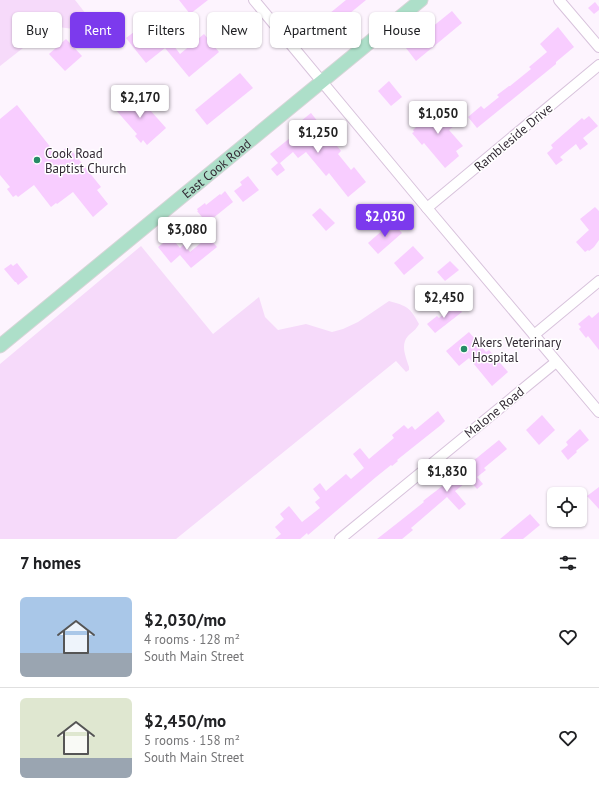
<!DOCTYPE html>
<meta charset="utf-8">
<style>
:root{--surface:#fff;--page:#f2f2f2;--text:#202124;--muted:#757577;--line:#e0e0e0;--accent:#7c3aed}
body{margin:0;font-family:"PT Sans",sans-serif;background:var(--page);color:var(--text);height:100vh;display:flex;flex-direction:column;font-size:15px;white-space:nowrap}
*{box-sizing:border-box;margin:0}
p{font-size:13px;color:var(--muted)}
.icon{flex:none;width:22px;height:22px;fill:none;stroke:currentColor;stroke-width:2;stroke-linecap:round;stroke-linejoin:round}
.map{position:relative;height:539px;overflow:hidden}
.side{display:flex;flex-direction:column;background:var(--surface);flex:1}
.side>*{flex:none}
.banner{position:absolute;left:12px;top:12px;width:575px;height:36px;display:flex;gap:8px}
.tools{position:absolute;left:547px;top:487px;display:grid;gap:8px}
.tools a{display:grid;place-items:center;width:40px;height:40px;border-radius:6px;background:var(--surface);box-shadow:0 1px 3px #0004;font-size:20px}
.price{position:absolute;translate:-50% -34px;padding:0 9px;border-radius:4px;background:#fff;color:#222;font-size:13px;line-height:26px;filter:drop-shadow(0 1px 2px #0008)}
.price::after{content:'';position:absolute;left:50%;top:24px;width:12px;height:9px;margin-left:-6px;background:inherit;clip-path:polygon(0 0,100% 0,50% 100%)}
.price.active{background:var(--accent);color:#fff}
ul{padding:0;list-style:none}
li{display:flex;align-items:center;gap:12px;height:100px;padding:0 20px}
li+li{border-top:1px solid var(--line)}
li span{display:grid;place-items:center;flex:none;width:112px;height:80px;border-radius:6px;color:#555}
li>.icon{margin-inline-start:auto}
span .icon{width:48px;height:48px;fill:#fffc;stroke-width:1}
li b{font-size:17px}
h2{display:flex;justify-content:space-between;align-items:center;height:48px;padding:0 20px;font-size:17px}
.tag{padding:0 14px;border-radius:6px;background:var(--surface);box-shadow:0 1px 3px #0004;font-size:14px;line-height:36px}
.tag.active{background:var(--accent);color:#fff}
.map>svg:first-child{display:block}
.green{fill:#f6dafa}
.building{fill:#f8cdff}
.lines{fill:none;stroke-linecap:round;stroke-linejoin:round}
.minor-casing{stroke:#d8c3dc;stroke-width:12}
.major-casing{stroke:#d6d5d7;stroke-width:15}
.minor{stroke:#fff;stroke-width:10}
.major{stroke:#addfc9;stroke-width:13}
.poi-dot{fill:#268b66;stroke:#fff;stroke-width:1.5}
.labels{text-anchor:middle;stroke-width:3;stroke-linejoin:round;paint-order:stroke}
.street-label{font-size:13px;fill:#332b35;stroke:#fff}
.poi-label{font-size:13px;fill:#332b35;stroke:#fff;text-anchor:start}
</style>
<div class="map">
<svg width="599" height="539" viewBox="0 0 599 539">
<rect width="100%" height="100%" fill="#fdf4fe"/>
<!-- green -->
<g class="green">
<polygon points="0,0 75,0 93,23 81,30 51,26 0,66"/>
<path d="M 141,246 L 213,334 L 259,297 L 265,317 L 278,330 L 306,324 L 332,332 L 343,329 L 358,322 L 389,301 C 407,306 410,307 419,324 C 416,330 412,332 408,336 C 400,345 406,357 409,367 L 409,370 L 406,372 L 396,361 L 176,539 L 0,539 L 0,364 Z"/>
</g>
<!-- building -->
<g class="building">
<polygon points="179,0 208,0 190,14"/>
<polygon points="346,0 366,0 310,46 302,36"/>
<polygon points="595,2 599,7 599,10 594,14 588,8"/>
<polygon points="452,11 462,23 416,61 406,48"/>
<polygon points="186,15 193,23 185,29 178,21"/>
<polygon points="558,27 574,47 556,62 556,64 477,128 468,117 481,106 484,109 499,97 497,95 509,86 510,86 531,69 529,67 547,52 540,44"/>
<polygon points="138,29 150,45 165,34 180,54 204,34 219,52 189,77 165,48 146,63 126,38"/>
<polygon points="66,39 82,56 65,71 49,54"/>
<polygon points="240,73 253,88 207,125 195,110"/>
<polygon points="389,81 402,97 391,106 378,91"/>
<polygon points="134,92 166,128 147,145 143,140 141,143 135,136 137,134 115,109"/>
<polygon points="17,105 56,154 59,151 61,152 68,146 101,187 97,190 108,204 93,217 73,192 57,204 56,203 51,207 34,185 18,197 16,195 13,197 7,189 10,187 0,175 0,119"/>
<polygon points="448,107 459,122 449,130 463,146 456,151 459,156 445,168 424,143 422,145 412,133 414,132 413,130 416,127 410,121 412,119 410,116 419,109 430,121"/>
<polygon points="311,113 341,151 338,154 351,170 354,167 366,182 348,197 329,173 326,176 306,152 298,158 293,152 280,163 285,170 277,176 271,169 278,163 270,154 295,134 291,129"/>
<polygon points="589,116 598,126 583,138 588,144 580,150 576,144 560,157 563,160 556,165 547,153 553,148 551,145 582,118 584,120"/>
<polygon points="248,176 259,190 243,202 234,191 242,185 240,182"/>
<polygon points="225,191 233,202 207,223 197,211 198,211 197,209 205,203 206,205 220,194 221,195"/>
<polygon points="595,207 599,211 599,240 594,247 589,251 588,250 585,252 576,242 589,230 580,219"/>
<polygon points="320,208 335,223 326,231 312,215"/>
<polygon points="392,222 402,233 378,254 368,243"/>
<polygon points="171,237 180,248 184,244 190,252 208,237 217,247 191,268 180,255 171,263 158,247"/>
<polygon points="413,246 424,258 404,275 394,263"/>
<polygon points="450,261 459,270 445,281 437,272"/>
<polygon points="17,263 28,277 18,285 16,282 15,282 4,269 11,264 13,266"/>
<polygon points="456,304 462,312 435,333 427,324 437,316 439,318"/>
<polygon points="599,312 599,350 588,336 586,338 579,329 581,327 578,324 589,315 592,318"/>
<polygon points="469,332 486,352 489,350 508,372 492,386 469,358 459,366 446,351"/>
<polygon points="438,411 445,421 441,425 412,448 397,460 398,461 392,466 391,465 376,477 308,535 307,533 300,539 275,539 281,534 275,527 284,519 280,514 289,506 302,522 320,508 315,502 320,498 313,489 320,483 326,491 346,474 351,479 364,468 353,454 360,448 369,459 394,438 392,435 404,425 408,429 412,426 415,430"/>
<polygon points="542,415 555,430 539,445 526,430"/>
<polygon points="580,429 589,440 576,451 577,452 568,460 561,451 568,445 566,442"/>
<polygon points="499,440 507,449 484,468 486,470 477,477 483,484 477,489 469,480 455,491 466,504 459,510 447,497 411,528 413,530 402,539 377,539 395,525 424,502 423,501 432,494 436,491"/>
<polygon points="599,487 599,509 587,496"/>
<polygon points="530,514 540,525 523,539 500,539"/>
</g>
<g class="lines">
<!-- minor casing -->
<g class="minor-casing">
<g id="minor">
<polyline points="254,0 427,208 599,412"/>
<polyline points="559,0 599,47"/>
<polyline points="427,208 599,65"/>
<polyline points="534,335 599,281"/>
<polyline points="340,539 556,362"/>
</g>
</g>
<!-- major casing -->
<g class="major-casing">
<g id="major">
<path id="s1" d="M 0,346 L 421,0"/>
</g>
</g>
<!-- minor -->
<use href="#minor" class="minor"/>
<!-- major -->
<use href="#major" class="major"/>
</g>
<!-- markers -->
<g class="poi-dot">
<circle cx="37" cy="160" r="4"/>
<circle cx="464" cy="349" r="4"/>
</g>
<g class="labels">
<!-- street labels -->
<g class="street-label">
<text transform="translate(513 137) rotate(-40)" y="5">Rambleside Drive</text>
<text dy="5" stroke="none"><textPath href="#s1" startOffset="280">East Cook Road</textPath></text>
<text transform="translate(494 412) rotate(-39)" y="5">Malone Road</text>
</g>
<!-- poi labels -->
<g class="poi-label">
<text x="45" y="158">Cook Road<tspan x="45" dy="15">Baptist Church</tspan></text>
<text x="472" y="347">Akers Veterinary<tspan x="472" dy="15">Hospital</tspan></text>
</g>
</g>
</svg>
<div class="tools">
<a><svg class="icon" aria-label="locate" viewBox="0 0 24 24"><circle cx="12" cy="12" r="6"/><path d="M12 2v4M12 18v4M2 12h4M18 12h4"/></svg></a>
</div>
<b class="price" style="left:140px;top:119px">$2,170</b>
<b class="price" style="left:438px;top:135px">$1,050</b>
<b class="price" style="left:318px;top:154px">$1,250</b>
<b class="price active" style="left:385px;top:238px">$2,030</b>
<b class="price" style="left:187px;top:251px">$3,080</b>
<b class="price" style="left:444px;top:319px">$2,450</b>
<b class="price" style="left:447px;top:493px">$1,830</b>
<div class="banner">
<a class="tag">Buy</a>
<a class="tag active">Rent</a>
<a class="tag">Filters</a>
<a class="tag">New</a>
<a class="tag">Apartment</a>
<a class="tag">House</a>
</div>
</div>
<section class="side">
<h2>7 homes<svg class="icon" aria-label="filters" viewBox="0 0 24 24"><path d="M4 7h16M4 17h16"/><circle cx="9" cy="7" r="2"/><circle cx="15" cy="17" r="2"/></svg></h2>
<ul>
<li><span style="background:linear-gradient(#a9c7e8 70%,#9aa5b1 0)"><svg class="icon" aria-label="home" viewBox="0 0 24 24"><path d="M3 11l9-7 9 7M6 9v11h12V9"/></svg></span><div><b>$2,030/mo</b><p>4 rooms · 128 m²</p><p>South Main Street</p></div><svg class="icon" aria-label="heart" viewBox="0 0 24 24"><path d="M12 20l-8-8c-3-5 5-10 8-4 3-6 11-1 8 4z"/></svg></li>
<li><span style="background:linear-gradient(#dfe7d0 75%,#9aa5b1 0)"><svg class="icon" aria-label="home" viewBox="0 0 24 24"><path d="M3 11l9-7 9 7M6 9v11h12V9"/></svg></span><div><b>$2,450/mo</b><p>5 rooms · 158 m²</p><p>South Main Street</p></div><svg class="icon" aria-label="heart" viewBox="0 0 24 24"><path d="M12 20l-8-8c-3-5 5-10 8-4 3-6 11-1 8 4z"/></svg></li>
</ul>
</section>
